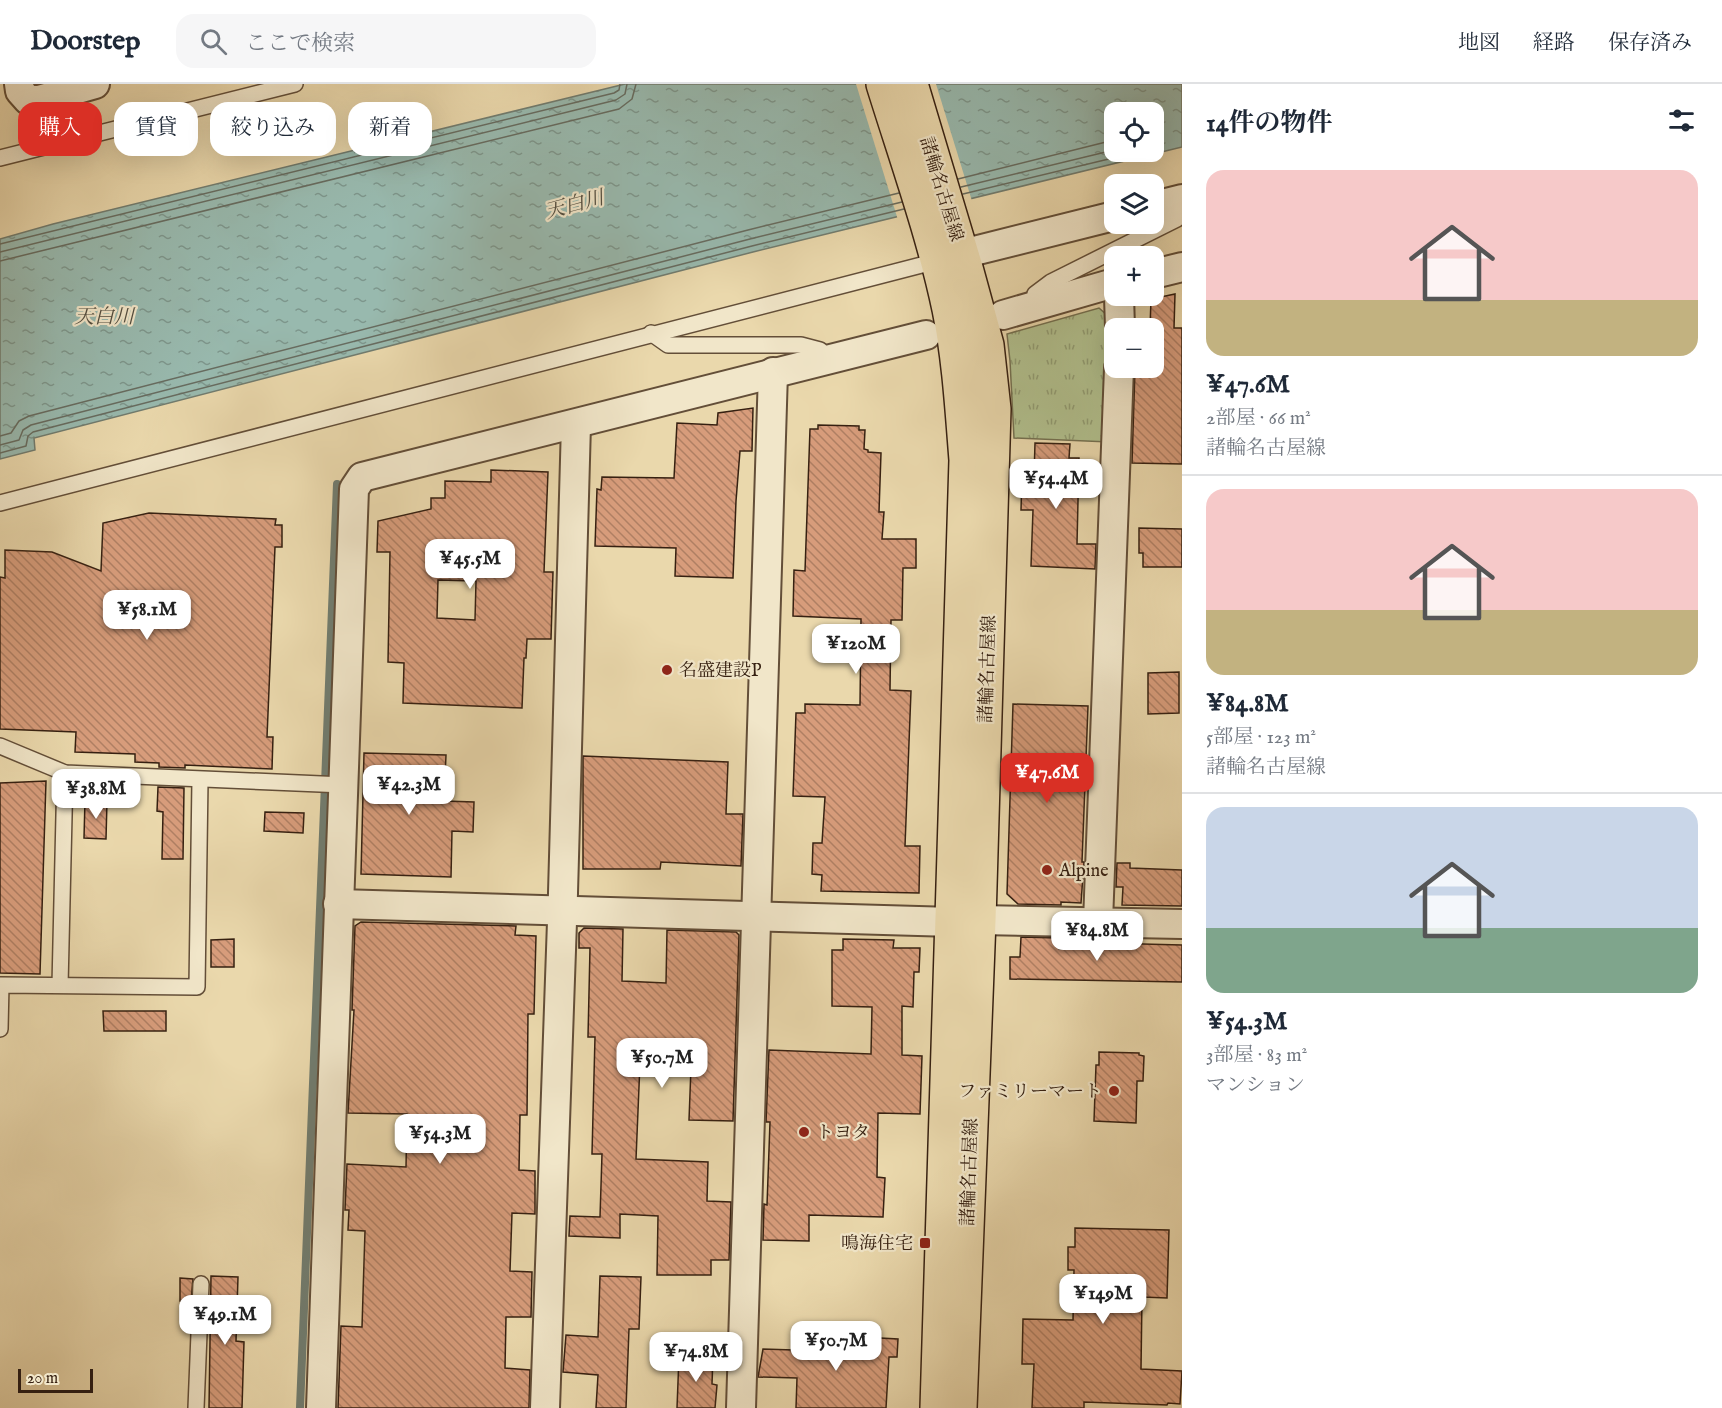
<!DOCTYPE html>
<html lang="ja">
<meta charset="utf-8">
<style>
:root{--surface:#fff;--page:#f6f6f7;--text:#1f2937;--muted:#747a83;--line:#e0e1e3;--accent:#d93025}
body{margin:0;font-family:"IM FELL English","Noto Serif JP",serif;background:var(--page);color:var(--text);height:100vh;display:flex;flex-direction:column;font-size:22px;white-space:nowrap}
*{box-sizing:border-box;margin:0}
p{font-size:20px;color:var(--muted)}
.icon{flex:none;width:33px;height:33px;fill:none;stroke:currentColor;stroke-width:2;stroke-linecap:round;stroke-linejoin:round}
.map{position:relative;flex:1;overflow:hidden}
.drawer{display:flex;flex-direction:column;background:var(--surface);width:540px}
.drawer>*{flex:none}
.hud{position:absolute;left:18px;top:18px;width:570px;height:54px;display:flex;gap:12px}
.fabs{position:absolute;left:1104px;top:18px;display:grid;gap:12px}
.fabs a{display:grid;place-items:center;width:60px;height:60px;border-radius:12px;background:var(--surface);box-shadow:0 6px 24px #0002;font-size:30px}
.scale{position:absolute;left:18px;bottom:15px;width:75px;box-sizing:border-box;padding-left:6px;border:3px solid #362011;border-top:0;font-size:16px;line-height:21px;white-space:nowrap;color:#362011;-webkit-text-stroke:4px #f1e6c9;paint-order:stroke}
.price{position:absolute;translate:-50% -51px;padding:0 14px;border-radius:12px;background:#fff;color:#222;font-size:20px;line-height:39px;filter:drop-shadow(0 2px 3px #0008)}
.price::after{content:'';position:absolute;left:50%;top:36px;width:18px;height:14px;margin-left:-9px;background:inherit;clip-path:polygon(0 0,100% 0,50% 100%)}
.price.active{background:var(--accent);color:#fff}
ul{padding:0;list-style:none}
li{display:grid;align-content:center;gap:12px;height:318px;padding:0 24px}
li+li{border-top:2px solid var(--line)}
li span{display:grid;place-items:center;height:186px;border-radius:18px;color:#555}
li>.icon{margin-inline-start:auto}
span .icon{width:108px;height:108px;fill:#fffc;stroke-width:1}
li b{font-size:26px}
h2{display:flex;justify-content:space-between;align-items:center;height:72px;padding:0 24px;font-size:26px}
.pill{padding:0 21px;border-radius:18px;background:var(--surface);box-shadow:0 6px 24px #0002;font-size:21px;line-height:54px}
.pill.active{background:var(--accent);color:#fff}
header{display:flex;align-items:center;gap:36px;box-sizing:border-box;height:84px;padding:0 30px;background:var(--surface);border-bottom:2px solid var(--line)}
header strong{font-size:28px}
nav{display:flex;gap:33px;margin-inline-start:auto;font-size:21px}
.search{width:420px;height:54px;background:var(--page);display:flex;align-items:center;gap:15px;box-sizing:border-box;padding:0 21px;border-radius:18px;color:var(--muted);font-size:22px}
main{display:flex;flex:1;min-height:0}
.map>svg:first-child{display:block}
.grass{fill:url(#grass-tufts);stroke:#747050;stroke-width:1.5}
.water{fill:url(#water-ripples);stroke:#717c6f;stroke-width:1.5;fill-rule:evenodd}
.pier{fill:#ead8ac}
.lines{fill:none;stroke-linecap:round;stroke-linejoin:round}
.shore{stroke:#676c60;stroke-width:1.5}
.stream{stroke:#717c6f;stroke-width:8}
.building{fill:url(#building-back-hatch);stroke:#362011;stroke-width:1.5;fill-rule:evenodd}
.lane-casing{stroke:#634e38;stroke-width:18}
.street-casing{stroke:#634e38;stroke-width:32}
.primary-casing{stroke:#362011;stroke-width:36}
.lane{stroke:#f1e6c9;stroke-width:15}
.street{stroke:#f1e6c9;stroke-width:28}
.primary{stroke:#ead8ac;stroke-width:33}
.poi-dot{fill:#8f2418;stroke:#f1e6c9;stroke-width:2}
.labels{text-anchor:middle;stroke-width:4.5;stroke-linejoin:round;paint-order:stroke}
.street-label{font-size:18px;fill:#362011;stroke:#f1e6c9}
.poi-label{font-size:18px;fill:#362011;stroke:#f1e6c9;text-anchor:start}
.water-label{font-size:20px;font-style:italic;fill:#534e40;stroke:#f1e6c9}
</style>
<header>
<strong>Doorstep</strong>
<div class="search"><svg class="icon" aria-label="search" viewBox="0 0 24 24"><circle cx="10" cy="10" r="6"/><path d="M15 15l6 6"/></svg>ここで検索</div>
<nav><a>地図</a><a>経路</a><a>保存済み</a></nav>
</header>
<main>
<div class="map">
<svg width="1182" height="1324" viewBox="0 0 1182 1324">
<defs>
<pattern id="grass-tufts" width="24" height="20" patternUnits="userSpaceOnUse" patternTransform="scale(1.5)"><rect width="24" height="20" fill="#b1c08e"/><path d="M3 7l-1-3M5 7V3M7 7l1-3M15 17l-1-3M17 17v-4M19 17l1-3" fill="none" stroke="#919c73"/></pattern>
<pattern id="water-ripples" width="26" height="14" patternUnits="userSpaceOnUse" patternTransform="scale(1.5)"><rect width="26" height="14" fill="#98b9ae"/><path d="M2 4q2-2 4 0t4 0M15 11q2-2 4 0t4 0" fill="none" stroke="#7d968c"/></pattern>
<pattern id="building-back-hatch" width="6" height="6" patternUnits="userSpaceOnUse" patternTransform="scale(1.5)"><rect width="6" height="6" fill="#d79c7b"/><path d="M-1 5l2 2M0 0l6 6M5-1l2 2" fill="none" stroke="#af7f63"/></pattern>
</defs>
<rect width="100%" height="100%" fill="#ead8ac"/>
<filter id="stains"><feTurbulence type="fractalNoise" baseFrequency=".00333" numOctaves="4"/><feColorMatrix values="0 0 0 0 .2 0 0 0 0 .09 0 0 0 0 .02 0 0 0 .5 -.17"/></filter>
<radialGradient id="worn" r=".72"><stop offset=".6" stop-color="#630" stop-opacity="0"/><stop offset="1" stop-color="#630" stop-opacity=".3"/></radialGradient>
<!-- grass -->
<polygon class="grass" points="1099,224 1108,232 1113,243 1109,358 1014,354 1010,277 1007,250"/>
<!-- water -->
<path class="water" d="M 625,0 L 1182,0 L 1182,63 L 753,168 L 34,354 L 35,366 L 0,375 L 0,155 L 53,140 ZM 1114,28 L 1154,28 L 1154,68 L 1114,68 Z"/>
<!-- pier -->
<polygon class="pier" points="856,0 936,0 972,117 898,136"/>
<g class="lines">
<!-- shore -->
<g class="shore">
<polyline points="958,95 1114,56"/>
<polyline points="961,103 1114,66"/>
<polyline points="963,110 1138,68"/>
<polyline points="0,160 614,9 619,6 620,0"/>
<polyline points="0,168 616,16 625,10 627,0"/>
<polyline points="0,177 619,25 632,15 636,0"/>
<polyline points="0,352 11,349 19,337 29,332 748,146 899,109"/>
<polyline points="0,361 19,356 23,346 31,341 750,155 902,118"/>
<polyline points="0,369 26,362 28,352 33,348 752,162 904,125"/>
</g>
<!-- stream -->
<polyline class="stream" points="300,1324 337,400"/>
</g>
<!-- building -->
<g class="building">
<polygon points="1175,210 1174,244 1182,244 1182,380 1132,379 1135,284 1154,284 1154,244 1150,244 1151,215"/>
<polygon points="753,324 752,367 740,367 736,417 733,494 675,492 676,464 595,462 597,405 601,406 602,393 674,394 677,339 717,341 718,329"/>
<polygon points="818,341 859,342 859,346 865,346 864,365 868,366 868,368 881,369 879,428 884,428 882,455 916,455 916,484 903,484 902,536 891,536 890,606 911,607 905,762 920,762 919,809 821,807 822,791 812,790 813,759 822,759 825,713 793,712 796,629 805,629 805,620 860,621 861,535 793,532 794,486 805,487 810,345 818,345"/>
<polygon points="1035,359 1070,360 1069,374 1079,374 1077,460 1096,460 1095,485 1031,482 1033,426 1021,426 1022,392 1034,393"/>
<path d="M 491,386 L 548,388 L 544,488 L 553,488 L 551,555 L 527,555 L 526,574 L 524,574 L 522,624 L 403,619 L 404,579 L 388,578 L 390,468 L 377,468 L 378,437 L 431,425 L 431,414 L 445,414 L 445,397 L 491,398 ZM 438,496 L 476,497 L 475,536 L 437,534 Z"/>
<polygon points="149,429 276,435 275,441 282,441 282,463 275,463 267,653 273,653 272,685 185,681 185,684 159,683 159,679 135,678 135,670 75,668 76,648 0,645 0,493 5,494 5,466 52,468 101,487 103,439"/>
<polygon points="1139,444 1182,445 1182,483 1143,483 1143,469 1139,469"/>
<polygon points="1179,588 1179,629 1148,630 1148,589"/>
<polygon points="1013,620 1088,622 1082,778 1084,778 1081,819 1061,818 1061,821 1018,820 1007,810"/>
<polygon points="364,669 446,671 444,717 474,718 473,748 452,747 451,793 361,790"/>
<polygon points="583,672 728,678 726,730 743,730 741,782 661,778 660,785 583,785"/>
<polygon points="46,697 40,890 0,889 0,699"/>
<polygon points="158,703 184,704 183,775 162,775 163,728 157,727"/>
<polygon points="85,716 107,717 106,755 84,754"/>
<polygon points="265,728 304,729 303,749 264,747"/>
<polygon points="1117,779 1130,779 1130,784 1182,786 1182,822 1122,821 1123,803 1116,803"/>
<polygon points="361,838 516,842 515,851 536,852 534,930 528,930 527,1031 520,1031 519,1086 535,1087 535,1130 512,1129 510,1187 532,1188 531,1233 506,1233 505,1284 530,1286 529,1324 338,1324 341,1242 362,1243 364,1178 365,1147 348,1146 349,1126 345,1126 347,1080 406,1083 407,1030 348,1029 354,926 352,926 355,842"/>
<polygon points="584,844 623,845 622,897 666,899 667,846 736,848 739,851 733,1037 689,1036 692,957 641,955 636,1075 708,1078 707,1117 731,1118 729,1176 711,1176 711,1191 657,1191 658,1132 620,1130 620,1154 569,1152 570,1132 600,1133 602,1070 592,1070 595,953 588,953 590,864 579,864 579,849"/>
<polygon points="1021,853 1059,854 1059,865 1102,865 1103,859 1182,861 1182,898 1010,895 1010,873 1020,873"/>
<polygon points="234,855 234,883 211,883 211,856"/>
<polygon points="843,855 894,856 893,864 920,864 919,888 914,888 913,923 902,922 902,971 922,972 920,1030 878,1029 877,1093 885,1094 883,1133 809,1131 809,1157 763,1156 764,1120 767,1121 770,1038 766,1038 769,966 871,970 872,923 832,922 832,866 843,866"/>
<polygon points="103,927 166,927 166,947 104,947"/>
<polygon points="1099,968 1139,969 1139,971 1144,972 1143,997 1137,997 1136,1039 1094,1037 1096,981 1099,981"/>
<polygon points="1075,1144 1169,1146 1167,1214 1142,1213 1141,1285 1182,1287 1180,1320 1168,1319 1167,1321 1084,1318 1084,1324 1032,1324 1034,1280 1022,1280 1023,1235 1073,1236 1074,1186 1068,1186 1068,1163 1075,1163"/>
<polygon points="211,1192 238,1193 236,1257 244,1258 242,1324 209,1324"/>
<polygon points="600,1192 641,1193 639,1245 629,1245 626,1324 596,1324 598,1291 563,1288 566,1251 598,1253"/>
<polygon points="180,1194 193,1195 191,1217 180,1217"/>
<polygon points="825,1251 898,1255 897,1273 889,1273 886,1324 796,1324 797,1294 758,1293 763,1265 825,1267"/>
<polygon points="679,1272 713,1273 712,1300 717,1301 715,1324 677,1324"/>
</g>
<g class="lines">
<!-- lane casing -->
<g class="lane-casing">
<g id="lane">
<polyline points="0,74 295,0"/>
<polyline points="1035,222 1035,210 1051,198 1177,135 1182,130"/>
<polyline points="651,249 668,261 801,261 820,266 830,275"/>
<polyline points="0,419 937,177"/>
<polyline points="0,662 65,689 344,701"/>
<polyline points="60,901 65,689"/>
<polyline points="0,945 1,901 197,903 200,696"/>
<polyline points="196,1324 201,1200"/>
</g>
</g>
<!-- street casing -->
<g class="street-casing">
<g id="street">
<polyline points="19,0 20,7 28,16 39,16 95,0"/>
<polyline points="1154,122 1182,115"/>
<polyline points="962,170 1114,132"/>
<polyline points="1154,190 1182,183"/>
<polyline points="1119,212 1120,244"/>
<polyline points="1003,231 1114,199"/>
<polyline points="338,820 953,838 979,836 1182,840"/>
<polyline points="1098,838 1119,284"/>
<polyline points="321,1324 354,405 362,393 926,251"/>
<polyline points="545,1324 563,809 576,340"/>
<polyline points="741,1324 773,288"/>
</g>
</g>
<!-- primary casing -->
<g class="primary-casing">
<g id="primary">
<path d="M 883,0 C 906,74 933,149 949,225 C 959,274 962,326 966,376 L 937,1324"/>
<polyline points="911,0 966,184 987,261 994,325 979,836 960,1324"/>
</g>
</g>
<!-- lane -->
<use href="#lane" class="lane"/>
<!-- street -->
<use href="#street" class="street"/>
<!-- primary -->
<use href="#primary" class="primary"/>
</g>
<!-- markers -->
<g class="poi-dot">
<circle cx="667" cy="586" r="6"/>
<circle cx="1047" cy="786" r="6"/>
<circle cx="1114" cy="1007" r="6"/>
<circle cx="804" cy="1048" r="6"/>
<rect x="919" y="1153" width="12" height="12" rx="3"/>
</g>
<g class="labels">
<!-- street labels -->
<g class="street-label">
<text transform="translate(942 105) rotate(73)" y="6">諸輪名古屋線</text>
<text transform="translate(987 585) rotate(-88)" y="6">諸輪名古屋線</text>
<text transform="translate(969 1088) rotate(-88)" y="6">諸輪名古屋線</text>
</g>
<!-- poi labels -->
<g class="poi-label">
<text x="679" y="592">名盛建設P</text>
<text x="1059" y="792">Alpine</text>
<text x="1102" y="1013" text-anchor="end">ファミリーマート</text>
<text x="816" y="1054">トヨタ</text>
<text x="913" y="1165" text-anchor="end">鳴海住宅</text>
</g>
<!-- water labels -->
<g class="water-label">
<text transform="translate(574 120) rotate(-15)" y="7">天白川</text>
<text x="104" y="239">天白川</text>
</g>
</g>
<rect width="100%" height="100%" filter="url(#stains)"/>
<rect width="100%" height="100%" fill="url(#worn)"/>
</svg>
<div class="fabs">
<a><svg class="icon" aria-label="locate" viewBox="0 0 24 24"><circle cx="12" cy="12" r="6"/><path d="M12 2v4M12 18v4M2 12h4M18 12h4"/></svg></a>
<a><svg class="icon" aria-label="layers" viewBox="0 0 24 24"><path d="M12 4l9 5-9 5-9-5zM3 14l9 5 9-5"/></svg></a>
<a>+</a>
<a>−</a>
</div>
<div class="scale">20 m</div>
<b class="price" style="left:1056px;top:426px">¥54.4M</b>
<b class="price" style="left:470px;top:506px">¥45.5M</b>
<b class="price" style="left:147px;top:557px">¥58.1M</b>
<b class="price" style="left:856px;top:591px">¥120M</b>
<b class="price active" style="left:1047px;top:720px">¥47.6M</b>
<b class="price" style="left:409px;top:732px">¥42.3M</b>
<b class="price" style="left:96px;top:736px">¥38.8M</b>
<b class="price" style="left:1097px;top:878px">¥84.8M</b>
<b class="price" style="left:662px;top:1005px">¥50.7M</b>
<b class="price" style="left:440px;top:1081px">¥54.3M</b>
<b class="price" style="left:1103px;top:1241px">¥149M</b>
<b class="price" style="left:225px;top:1262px">¥49.1M</b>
<b class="price" style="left:836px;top:1288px">¥50.7M</b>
<b class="price" style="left:696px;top:1299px">¥74.8M</b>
<div class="hud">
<a class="pill active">購入</a>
<a class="pill">賃貸</a>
<a class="pill">絞り込み</a>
<a class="pill">新着</a>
</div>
</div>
<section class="drawer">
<h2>14件の物件<svg class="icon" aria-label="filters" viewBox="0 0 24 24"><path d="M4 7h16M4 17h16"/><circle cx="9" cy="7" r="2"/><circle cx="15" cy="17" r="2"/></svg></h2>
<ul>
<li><span style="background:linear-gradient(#f6c9c9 70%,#c2b280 0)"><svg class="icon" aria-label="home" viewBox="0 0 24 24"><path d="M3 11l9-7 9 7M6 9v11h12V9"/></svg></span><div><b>¥47.6M</b><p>2部屋 · 66 m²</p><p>諸輪名古屋線</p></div></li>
<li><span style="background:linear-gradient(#f6c9c9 65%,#c2b280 0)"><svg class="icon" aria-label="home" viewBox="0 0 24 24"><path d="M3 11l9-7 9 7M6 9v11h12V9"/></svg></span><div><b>¥84.8M</b><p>5部屋 · 123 m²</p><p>諸輪名古屋線</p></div></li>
<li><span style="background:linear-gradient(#c9d6e8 65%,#7fa58c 0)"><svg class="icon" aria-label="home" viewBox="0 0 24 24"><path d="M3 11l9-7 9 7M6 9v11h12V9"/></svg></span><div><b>¥54.3M</b><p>3部屋 · 83 m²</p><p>マンション</p></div></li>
</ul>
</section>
</main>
